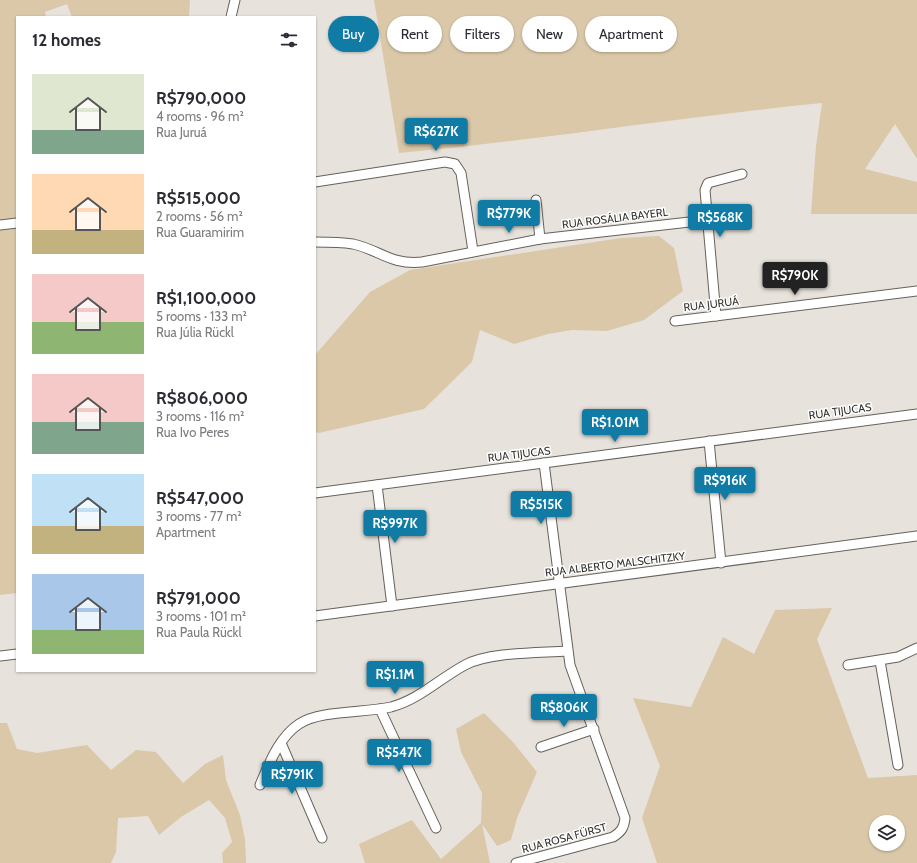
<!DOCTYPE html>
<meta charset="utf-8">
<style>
:root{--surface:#fff;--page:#f2f2f3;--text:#2b2b33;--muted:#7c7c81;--accent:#107ba5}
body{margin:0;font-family:Cabin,sans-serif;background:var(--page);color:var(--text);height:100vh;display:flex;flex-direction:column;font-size:15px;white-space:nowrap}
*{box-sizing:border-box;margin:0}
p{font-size:13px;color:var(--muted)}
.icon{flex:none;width:22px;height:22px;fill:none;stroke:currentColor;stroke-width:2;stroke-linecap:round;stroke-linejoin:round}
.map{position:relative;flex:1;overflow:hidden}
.drawer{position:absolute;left:16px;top:16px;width:300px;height:656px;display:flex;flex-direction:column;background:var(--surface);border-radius:0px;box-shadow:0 1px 3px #0004}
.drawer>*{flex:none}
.top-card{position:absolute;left:328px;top:16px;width:380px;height:36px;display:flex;gap:8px}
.controls{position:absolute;left:869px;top:815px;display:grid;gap:8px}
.controls a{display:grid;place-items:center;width:36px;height:36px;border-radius:50%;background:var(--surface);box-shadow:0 1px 3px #0004;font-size:20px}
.price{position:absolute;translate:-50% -34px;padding:0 9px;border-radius:4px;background:var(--accent);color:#fff;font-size:13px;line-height:26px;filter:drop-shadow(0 1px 2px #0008)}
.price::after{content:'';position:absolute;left:50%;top:24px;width:12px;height:9px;margin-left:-6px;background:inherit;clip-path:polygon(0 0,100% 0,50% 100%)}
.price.current{background:#222;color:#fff}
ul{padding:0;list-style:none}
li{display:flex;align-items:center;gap:12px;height:100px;padding:0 16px}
li span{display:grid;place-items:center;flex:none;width:112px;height:80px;border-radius:0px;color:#555}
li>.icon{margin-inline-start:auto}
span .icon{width:48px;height:48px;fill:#fffc;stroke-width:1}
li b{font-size:17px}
h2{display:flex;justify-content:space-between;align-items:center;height:48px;padding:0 16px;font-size:17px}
.tag{padding:0 14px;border-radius:18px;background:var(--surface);box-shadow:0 1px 3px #0004;font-size:14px;line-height:36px}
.tag.current{background:var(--accent);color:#fff}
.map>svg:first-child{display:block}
.green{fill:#dac8a9;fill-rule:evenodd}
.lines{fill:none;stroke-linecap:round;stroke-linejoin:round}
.minor-casing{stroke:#65625b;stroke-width:11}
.minor{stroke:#fff;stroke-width:9}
.labels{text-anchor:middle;stroke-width:3;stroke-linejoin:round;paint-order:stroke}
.street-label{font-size:11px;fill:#34322f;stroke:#fff}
</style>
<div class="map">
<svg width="917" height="863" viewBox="0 0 917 863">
<rect width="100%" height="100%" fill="#e7e3dc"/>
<!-- green -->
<g class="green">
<polygon points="0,0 190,0 189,17 72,17 67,4 45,12 46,17 17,17 17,593 0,595"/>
<path d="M 374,0 L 917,0 L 917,159 L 895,124 L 865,169 L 917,182 L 917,214 L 811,214 L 816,146 L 822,103 C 680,117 540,140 399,153 Z"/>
<polygon points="659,236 674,248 683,291 644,320 607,331 572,330 548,334 514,344 480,330 472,362 424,409 319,433 315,432 315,355 370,292 410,270 621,238"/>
<path d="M 832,608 L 817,639 L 868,778 L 917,775 L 917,863 L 657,863 L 642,818 L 660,766 L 633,698 L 691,707 L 723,637 L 754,654 L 775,610 ZM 876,822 L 898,822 L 898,844 L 876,844 Z"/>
<polygon points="484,713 513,742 537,772 517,818 511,840 497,846 482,824 490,863 365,863 359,844 412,820 441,859 481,823 482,793 461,752 456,729"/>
<polygon points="0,723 7,723 17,749 37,753 87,745 111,770 136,750 156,752 183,783 205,764 223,755 226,780 240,815 245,839 246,863 223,863 222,853 232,842 225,818 209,800 181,817 159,835 148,816 118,818 116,852 111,863 0,863"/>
</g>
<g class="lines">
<!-- minor casing -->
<g class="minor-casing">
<g id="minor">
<polyline points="231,17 235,0"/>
<polyline points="315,182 445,162 455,164 461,173 473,251"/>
<polyline points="536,200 540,239"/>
<polyline points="0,225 17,223"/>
<path d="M 315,242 C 327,242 341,242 353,244 C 380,250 390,265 422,262 L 540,239 L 707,220"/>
<polyline points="716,316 705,190 708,183 742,174"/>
<polyline points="675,321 917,291"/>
<polyline points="709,441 721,563"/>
<polyline points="377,485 392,606"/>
<polyline points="315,493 917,414"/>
<polyline points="315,616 917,536"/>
<polyline points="0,656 17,654"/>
<polyline points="880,661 898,765"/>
<polyline points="848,665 898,657 917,648"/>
<polyline points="380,709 436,828"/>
<polyline points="281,743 322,838"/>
<polyline points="541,747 594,729"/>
<path d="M 260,785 C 269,764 279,737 299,724 C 320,710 365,713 391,707 C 420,699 439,679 465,665 C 489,652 539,653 567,651"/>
<path d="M 516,863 L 613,837 C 621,832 624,828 625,818 L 570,665 L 544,463"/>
</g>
</g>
<!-- minor -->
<use href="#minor" class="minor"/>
</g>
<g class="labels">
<!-- street labels -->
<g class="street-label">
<text transform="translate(615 218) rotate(-7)" y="4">RUA ROSÁLIA BAYERL</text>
<text transform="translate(711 304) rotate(-7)" y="4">RUA JURUÁ</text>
<text transform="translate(840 411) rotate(-8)" y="4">RUA TIJUCAS</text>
<text transform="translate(519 454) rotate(-7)" y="4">RUA TIJUCAS</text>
<text transform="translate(615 564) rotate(-7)" y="4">RUA ALBERTO MALSCHITZKY</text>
<text transform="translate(564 838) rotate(-15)" y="4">RUA ROSA FÜRST</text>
</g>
</g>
</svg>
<div class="controls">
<a><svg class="icon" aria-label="layers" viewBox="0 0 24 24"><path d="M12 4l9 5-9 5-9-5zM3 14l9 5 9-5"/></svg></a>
</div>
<b class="price" style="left:436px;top:152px">R$627K</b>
<b class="price" style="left:509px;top:234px">R$779K</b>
<b class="price" style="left:720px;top:238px">R$568K</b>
<b class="price current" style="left:795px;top:296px">R$790K</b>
<b class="price" style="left:615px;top:443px">R$1.01M</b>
<b class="price" style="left:725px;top:501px">R$916K</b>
<b class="price" style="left:541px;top:525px">R$515K</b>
<b class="price" style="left:395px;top:544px">R$997K</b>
<b class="price" style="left:395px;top:695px">R$1.1M</b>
<b class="price" style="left:564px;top:728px">R$806K</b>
<b class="price" style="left:399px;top:773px">R$547K</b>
<b class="price" style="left:292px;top:795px">R$791K</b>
<div class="top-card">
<a class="tag current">Buy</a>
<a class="tag">Rent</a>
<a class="tag">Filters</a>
<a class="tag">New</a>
<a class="tag">Apartment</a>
</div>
<section class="drawer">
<h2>12 homes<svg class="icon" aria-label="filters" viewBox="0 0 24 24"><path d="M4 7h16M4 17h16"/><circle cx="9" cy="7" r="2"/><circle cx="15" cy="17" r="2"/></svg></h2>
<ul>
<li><span style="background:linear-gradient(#dfe7d0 70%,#7fa58c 0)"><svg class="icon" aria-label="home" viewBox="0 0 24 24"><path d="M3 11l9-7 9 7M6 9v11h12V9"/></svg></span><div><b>R$790,000</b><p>4 rooms · 96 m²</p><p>Rua Juruá</p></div></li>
<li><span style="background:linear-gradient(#ffd9b3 70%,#c2b280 0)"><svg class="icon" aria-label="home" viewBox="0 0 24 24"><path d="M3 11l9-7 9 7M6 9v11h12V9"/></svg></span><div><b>R$515,000</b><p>2 rooms · 56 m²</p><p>Rua Guaramirim</p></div></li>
<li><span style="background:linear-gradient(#f6c9c9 60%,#8fb573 0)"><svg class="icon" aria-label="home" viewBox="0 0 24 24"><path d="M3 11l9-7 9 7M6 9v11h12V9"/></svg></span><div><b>R$1,100,000</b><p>5 rooms · 133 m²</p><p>Rua Júlia Rückl</p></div></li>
<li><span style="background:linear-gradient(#f6c9c9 60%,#7fa58c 0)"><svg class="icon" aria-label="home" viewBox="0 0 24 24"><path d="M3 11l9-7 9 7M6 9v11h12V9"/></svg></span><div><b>R$806,000</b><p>3 rooms · 116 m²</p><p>Rua Ivo Peres</p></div></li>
<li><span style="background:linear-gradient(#bfe0f5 65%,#c2b280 0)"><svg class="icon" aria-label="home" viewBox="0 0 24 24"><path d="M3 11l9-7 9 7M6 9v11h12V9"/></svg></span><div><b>R$547,000</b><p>3 rooms · 77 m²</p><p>Apartment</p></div></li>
<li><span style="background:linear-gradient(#a9c7e8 70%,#8fb573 0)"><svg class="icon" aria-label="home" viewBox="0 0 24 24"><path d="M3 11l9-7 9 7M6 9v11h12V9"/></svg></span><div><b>R$791,000</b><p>3 rooms · 101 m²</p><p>Rua Paula Rückl</p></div></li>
</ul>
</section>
</div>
